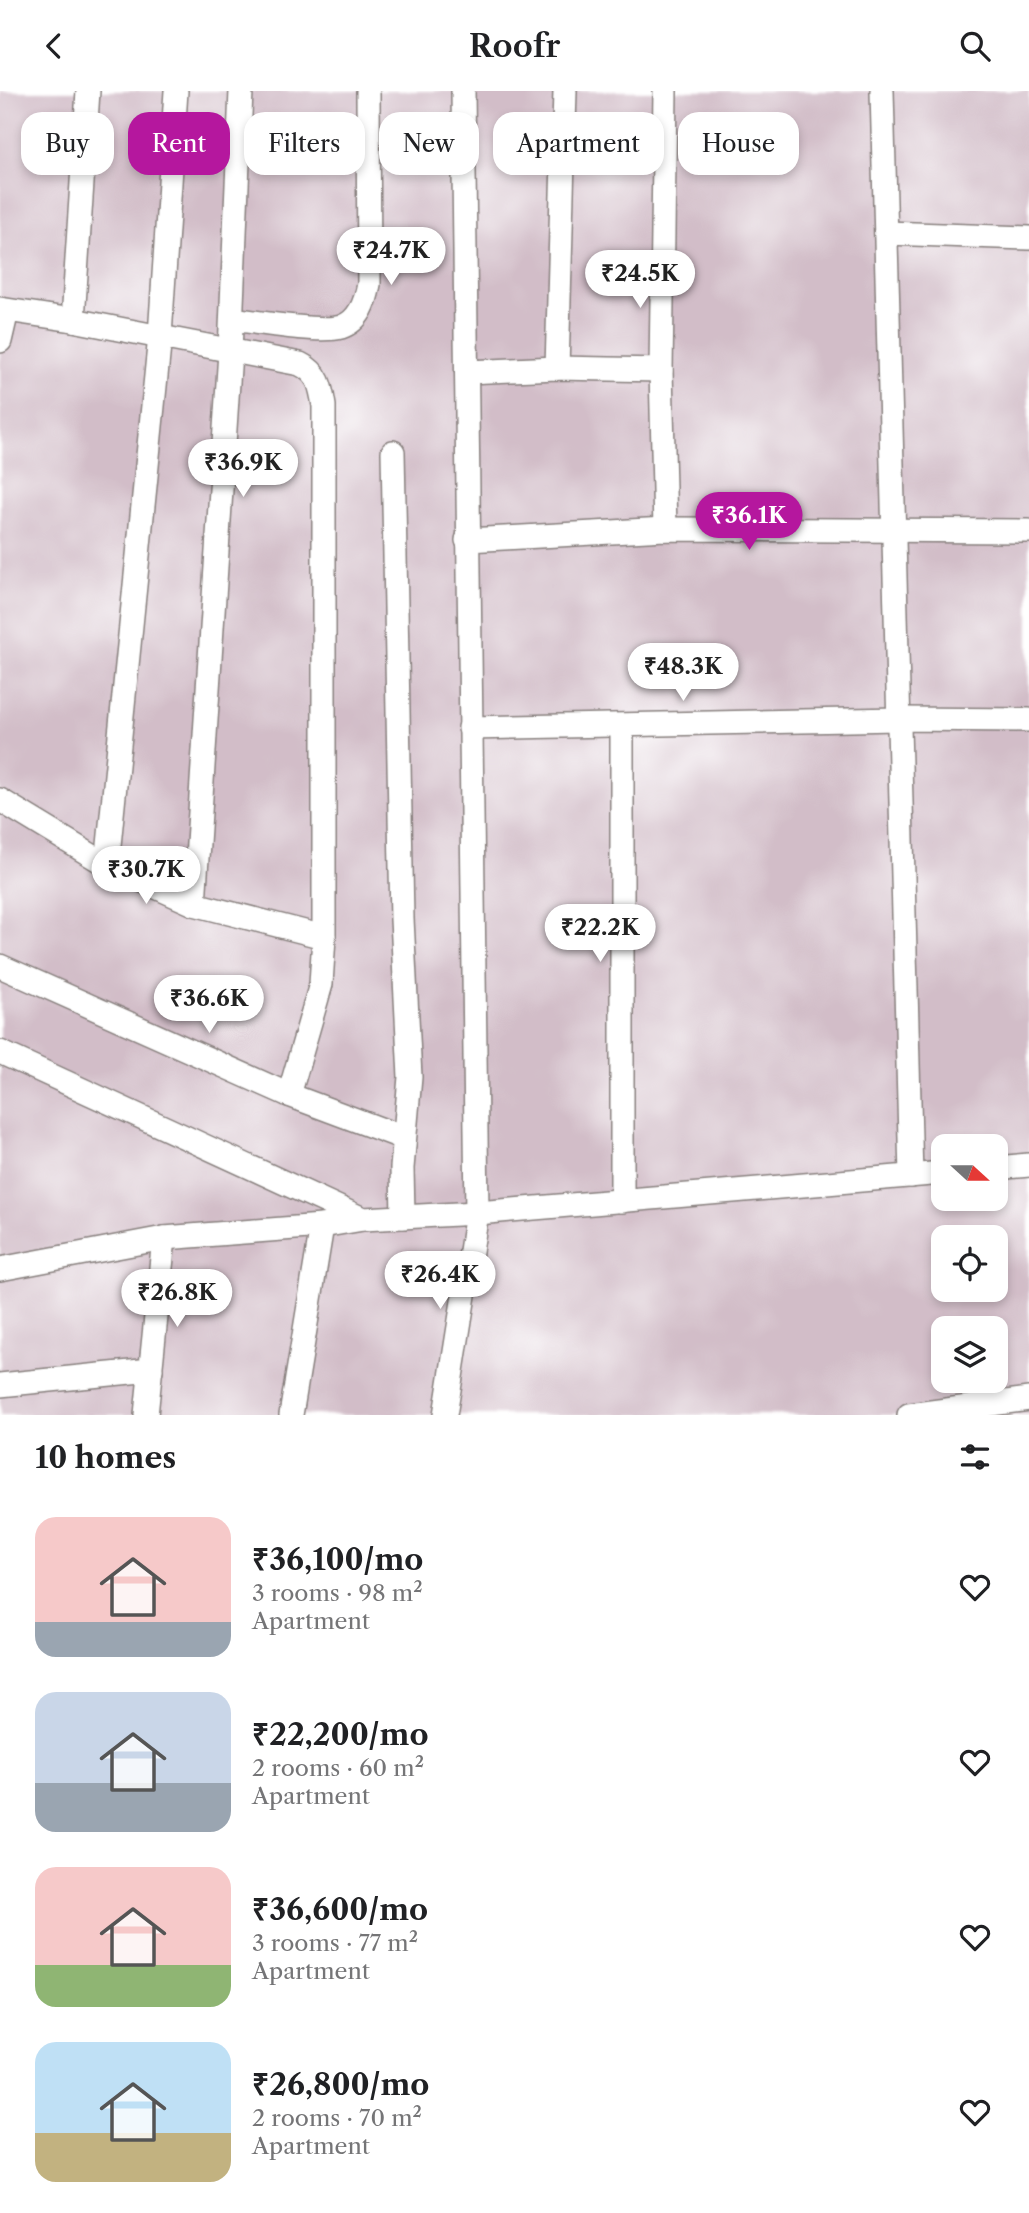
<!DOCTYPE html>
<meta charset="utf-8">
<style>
:root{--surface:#fff;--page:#f6f6f6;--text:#202124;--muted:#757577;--accent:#b5179e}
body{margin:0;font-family:"Libre Caslon Text",serif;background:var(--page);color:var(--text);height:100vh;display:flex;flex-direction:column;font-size:26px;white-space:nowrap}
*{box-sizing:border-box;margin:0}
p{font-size:23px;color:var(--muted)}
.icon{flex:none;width:38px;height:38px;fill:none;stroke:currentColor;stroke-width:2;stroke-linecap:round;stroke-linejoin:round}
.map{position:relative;height:1324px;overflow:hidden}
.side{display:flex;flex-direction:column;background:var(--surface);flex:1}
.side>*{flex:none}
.banner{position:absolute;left:21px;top:21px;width:987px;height:63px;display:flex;gap:14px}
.needle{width:46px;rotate:111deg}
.tools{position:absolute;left:931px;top:1043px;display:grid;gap:14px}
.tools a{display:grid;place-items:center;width:77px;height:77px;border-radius:14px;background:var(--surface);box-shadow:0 4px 10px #0003;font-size:35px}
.price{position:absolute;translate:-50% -60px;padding:0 16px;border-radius:24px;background:#fff;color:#222;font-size:23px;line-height:46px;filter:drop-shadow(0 2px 4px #0008)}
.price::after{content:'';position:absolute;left:50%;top:42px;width:21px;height:16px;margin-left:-10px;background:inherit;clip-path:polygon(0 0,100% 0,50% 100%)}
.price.current{background:var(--accent);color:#fff}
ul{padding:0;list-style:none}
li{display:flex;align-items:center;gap:21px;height:175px;padding:0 35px}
li span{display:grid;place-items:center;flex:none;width:196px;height:140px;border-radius:21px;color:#555}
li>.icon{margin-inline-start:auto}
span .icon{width:84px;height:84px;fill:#fffc;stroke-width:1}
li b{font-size:30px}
h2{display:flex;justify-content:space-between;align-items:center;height:84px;padding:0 35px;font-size:30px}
.tag{padding:0 24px;border-radius:21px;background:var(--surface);box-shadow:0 4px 10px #0003;font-size:24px;line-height:63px}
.tag.current{background:var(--accent);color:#fff}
header{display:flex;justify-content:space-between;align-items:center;height:91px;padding:0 35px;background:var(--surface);font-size:32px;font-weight:600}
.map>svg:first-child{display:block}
.industrial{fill:#d2bdc8;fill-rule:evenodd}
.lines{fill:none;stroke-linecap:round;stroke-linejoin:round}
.street-casing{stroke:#88807e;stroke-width:26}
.street{stroke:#fff;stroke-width:23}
</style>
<header><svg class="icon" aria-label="back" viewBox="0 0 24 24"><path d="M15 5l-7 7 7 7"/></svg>Roofr<svg class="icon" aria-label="search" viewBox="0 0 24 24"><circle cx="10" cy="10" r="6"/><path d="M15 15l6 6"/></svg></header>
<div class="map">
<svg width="1029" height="1324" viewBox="0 0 1029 1324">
<rect width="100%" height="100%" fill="#fff"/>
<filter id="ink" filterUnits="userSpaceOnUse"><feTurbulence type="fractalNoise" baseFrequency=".0143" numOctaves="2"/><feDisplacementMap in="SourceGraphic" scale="14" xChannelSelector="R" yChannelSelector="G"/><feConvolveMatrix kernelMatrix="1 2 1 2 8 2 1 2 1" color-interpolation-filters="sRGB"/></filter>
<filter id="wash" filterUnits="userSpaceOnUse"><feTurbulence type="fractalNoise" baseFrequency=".00686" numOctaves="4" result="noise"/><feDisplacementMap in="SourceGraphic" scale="28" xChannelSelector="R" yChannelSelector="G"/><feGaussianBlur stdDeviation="1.57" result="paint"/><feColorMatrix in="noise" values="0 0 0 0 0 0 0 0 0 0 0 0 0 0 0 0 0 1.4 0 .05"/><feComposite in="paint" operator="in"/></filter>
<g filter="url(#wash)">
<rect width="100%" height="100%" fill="#efdfc0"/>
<!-- industrial -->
<path class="industrial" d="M 0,0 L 1029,0 L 1029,1324 L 0,1324 ZM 943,1055 L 996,1055 L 996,1108 L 943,1108 ZM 943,1146 L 996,1146 L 996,1199 L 943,1199 ZM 943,1237 L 996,1237 L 996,1290 L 943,1290 Z"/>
</g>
<g filter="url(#ink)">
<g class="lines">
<!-- street casing -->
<g class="street-casing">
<g id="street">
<polyline points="665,0 661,279 665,438"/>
<polyline points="882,0 911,1085"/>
<polyline points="886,142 1029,147"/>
<path d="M 0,218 L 73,229 L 300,273 C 319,282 321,296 324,315 L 324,846 L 321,893 L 289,1004"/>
<path d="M 232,228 C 256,231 320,242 341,236 C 360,230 366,210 369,193 L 368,0"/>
<polyline points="73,229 88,0"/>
<polyline points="0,250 7,220"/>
<polyline points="557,277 565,0"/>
<polyline points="467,281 557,277 661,279"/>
<polyline points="393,361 402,828 410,986 402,1077 403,1126"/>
<polyline points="467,449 665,438 1029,440"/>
<polyline points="470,637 898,628 1029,629"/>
<polyline points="0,709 107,774 194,813 324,846"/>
<polyline points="107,774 160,245 176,0"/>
<polyline points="194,813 230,261 241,0"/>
<polyline points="0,875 289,1004 404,1047"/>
<polyline points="0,961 363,1128"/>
<polyline points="996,1077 1029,1074"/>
<polyline points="622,1110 622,635"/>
<polyline points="0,1178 164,1147 322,1135 363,1128 477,1122 943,1082"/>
<polyline points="0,1294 151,1279"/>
<polyline points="146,1324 164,1147"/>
<polyline points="291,1324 322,1135"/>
<polyline points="445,1324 477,1122 463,0"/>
<polyline points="909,1324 1029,1308"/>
</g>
</g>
<!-- street -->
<use href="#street" class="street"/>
</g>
</g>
</svg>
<div class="tools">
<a><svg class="needle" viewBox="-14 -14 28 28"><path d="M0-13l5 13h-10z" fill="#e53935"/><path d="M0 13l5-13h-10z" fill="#757577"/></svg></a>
<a><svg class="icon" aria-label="locate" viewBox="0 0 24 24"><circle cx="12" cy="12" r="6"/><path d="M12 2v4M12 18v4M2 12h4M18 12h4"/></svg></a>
<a><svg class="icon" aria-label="layers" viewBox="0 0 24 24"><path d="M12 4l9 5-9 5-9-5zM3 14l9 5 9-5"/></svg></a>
</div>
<b class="price" style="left:391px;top:196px">₹24.7K</b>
<b class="price" style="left:640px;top:219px">₹24.5K</b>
<b class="price" style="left:243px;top:408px">₹36.9K</b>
<b class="price current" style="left:749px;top:461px">₹36.1K</b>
<b class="price" style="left:683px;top:612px">₹48.3K</b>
<b class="price" style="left:146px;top:815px">₹30.7K</b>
<b class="price" style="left:600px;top:873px">₹22.2K</b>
<b class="price" style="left:209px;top:944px">₹36.6K</b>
<b class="price" style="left:440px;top:1220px">₹26.4K</b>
<b class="price" style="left:177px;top:1238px">₹26.8K</b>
<div class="banner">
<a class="tag">Buy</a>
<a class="tag current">Rent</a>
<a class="tag">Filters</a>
<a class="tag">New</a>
<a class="tag">Apartment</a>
<a class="tag">House</a>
</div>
</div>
<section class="side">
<h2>10 homes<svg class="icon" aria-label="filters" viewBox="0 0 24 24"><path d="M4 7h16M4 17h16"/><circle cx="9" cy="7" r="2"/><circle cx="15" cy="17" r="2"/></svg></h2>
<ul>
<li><span style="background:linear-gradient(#f6c9c9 75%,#9aa5b1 0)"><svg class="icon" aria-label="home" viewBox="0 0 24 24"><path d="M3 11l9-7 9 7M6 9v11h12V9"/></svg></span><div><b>₹36,100/mo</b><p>3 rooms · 98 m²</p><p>Apartment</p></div><svg class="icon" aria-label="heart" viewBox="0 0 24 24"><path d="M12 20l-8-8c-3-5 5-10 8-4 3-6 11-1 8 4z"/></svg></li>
<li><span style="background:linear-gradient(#c9d6e8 65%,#9aa5b1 0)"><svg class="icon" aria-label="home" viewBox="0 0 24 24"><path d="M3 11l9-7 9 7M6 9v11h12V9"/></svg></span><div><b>₹22,200/mo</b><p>2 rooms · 60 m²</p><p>Apartment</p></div><svg class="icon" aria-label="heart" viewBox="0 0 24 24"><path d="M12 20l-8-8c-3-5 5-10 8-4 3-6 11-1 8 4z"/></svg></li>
<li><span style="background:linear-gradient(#f6c9c9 70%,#8fb573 0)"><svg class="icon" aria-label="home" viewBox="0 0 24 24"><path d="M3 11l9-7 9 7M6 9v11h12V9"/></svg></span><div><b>₹36,600/mo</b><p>3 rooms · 77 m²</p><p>Apartment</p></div><svg class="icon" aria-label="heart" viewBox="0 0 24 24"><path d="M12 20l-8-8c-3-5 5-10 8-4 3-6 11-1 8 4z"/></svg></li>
<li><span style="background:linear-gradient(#bfe0f5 65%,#c2b280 0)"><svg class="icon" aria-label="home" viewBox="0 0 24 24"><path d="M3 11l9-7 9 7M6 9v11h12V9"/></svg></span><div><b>₹26,800/mo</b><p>2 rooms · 70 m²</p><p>Apartment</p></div><svg class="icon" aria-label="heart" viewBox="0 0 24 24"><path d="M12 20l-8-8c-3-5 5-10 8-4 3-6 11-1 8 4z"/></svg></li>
</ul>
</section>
